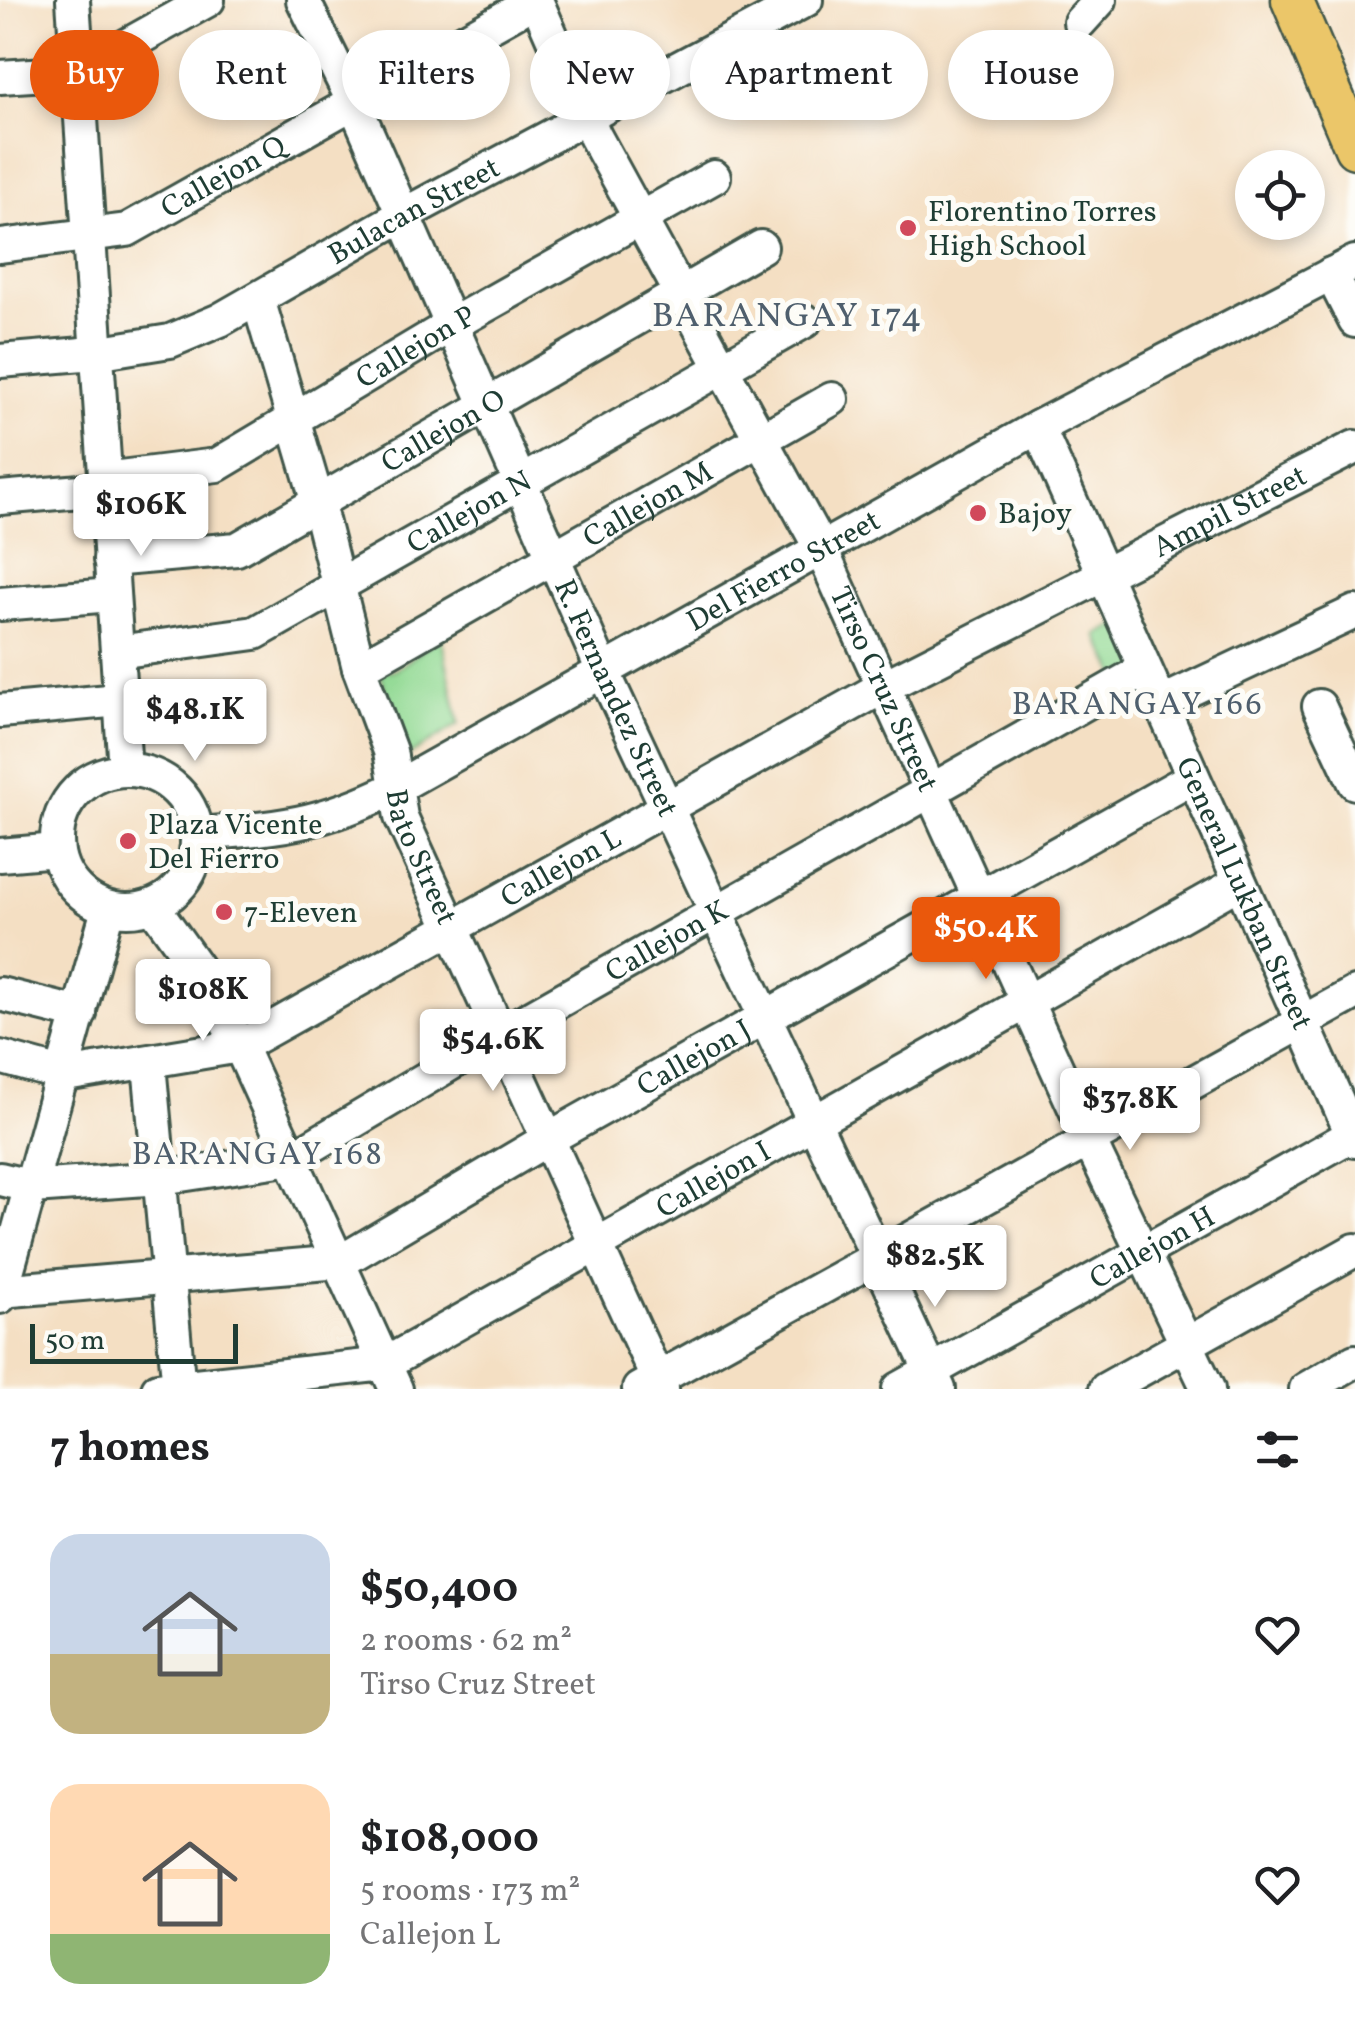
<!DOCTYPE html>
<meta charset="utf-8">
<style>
:root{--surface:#fff;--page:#f2f2f2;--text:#202124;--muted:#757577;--accent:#ea580c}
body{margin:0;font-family:Vollkorn,serif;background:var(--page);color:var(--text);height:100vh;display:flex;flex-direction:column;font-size:38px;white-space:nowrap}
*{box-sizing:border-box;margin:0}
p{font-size:32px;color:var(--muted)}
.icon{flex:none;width:55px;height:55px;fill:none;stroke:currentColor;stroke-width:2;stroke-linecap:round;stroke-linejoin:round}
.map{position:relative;height:1389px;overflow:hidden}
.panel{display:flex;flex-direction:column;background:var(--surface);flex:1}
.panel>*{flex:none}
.banner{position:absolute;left:30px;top:30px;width:1295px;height:90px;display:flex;gap:20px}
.tools{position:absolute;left:1235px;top:150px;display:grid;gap:20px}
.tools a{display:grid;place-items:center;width:90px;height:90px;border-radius:50%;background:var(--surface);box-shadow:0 5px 15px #0003;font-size:50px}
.scale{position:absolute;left:30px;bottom:25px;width:208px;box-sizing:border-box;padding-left:10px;border:5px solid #1f3d34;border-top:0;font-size:28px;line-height:35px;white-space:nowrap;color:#1f3d34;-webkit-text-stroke:8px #fdfcf7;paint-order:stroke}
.price{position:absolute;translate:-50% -85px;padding:0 22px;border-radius:10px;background:#fff;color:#222;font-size:32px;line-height:65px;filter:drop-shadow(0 2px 5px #0008)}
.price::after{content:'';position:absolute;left:50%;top:60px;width:30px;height:22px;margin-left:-15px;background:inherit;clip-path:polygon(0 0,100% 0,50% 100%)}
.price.selected{background:var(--accent);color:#fff}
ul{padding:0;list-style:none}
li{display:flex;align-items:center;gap:30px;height:250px;padding:0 50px}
li span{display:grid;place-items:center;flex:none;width:280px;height:200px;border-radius:30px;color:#555}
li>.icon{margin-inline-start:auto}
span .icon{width:120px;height:120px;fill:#fffc;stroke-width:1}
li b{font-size:42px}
h2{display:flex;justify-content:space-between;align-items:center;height:120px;padding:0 50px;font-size:42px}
.chip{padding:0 35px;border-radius:45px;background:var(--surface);box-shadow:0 5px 15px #0003;font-size:35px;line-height:90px}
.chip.selected{background:var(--accent);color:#fff}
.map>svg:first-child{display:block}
.green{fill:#93da94;stroke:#598c64;stroke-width:2.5}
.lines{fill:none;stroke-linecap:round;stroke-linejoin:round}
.minor-casing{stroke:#3f5549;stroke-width:38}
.major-casing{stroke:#3f5549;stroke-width:45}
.minor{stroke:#fff;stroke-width:32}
.major{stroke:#ebc669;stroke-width:40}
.poi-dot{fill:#d1495b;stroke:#fdfcf7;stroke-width:4}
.labels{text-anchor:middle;stroke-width:10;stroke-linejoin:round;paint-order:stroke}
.street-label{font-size:30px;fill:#1f3d34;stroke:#fdfcf7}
.poi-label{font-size:30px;fill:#1f3d34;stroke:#fdfcf7;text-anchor:start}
.neighbourhood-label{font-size:32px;letter-spacing:2.5px;fill:#4f5f6d;stroke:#fdfcf7}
.quarter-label{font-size:35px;letter-spacing:2.5px;fill:#4f5f6d;stroke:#fdfcf7}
</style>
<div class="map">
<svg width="1355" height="1389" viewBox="0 0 1355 1389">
<rect width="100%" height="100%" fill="#fdfcf7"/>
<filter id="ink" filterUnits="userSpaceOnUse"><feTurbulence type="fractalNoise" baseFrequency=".01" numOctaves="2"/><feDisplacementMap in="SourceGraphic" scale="20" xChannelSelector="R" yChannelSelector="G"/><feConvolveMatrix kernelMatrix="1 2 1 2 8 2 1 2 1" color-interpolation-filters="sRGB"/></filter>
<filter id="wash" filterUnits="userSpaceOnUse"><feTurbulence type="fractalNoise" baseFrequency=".0048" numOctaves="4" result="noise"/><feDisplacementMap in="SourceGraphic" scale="40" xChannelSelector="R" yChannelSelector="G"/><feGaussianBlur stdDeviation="2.25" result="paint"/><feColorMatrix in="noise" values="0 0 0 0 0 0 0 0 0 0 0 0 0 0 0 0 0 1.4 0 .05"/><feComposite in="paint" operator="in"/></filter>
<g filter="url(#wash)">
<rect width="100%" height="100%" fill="#f4dfc3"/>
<!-- green -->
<g class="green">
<polygon points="1137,615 1169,680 1129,700 1097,635"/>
<polygon points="441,636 459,724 403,759 380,671 396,670"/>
</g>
</g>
<g filter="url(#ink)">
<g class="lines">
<!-- minor casing -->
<g class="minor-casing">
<g id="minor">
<polyline points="73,0 125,770"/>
<path id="s1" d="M 303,0 L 355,105 L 603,671 L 939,1389"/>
<polyline points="1080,22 1100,0"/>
<polyline points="0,77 79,72 208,0"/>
<path id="s2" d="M 0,246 L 127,230 L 536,0 L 595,136 L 821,549 L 1098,1159 L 1208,1389"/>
<polyline points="1331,274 1355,321"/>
<path id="s3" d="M 258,299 L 317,500 L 359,668 L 390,751 L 401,817 L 662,1389"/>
<path id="s4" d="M 0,361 L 95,353 L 170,341 L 220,320 L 403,215 L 806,0"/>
<path id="s5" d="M 1038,427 L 1355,1141"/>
<path id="s6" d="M 104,479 L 217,465 L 451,325 L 714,177"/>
<polyline points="0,498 104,489"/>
<path id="s7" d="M 110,560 L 237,549 L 761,247"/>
<polyline points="0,604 112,595"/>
<path id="s8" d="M 117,652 L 255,633 L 805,321"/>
<path id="s9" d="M 359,668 L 832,399"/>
<polyline points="1159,704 1355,612"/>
<polyline points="1319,706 1355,783"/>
<polyline points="0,711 120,700"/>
<circle cx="127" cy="840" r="70"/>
<path id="s10" d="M 197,834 C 277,829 322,824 395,788 L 1038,427 L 1355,262"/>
<polyline points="0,855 57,850"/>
<polyline points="153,906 198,969 240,1046 396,1389"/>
<polyline points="0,994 80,1014"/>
<path id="s11" d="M 0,1057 L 65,1075 L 240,1046 L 883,687 L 1355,447"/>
<polyline points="149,1064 179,1389"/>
<path id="s12" d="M 0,1179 L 33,1187 L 161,1178 L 292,1158 L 501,1034 L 1144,670"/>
<path id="s13" d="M 0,1291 L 340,1262 L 546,1140 L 1192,778"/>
<polyline points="0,1297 108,909"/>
<path id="s14" d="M 158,1389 L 385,1364 L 1238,883"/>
<polyline points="639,1389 1355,993"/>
<path id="s15" d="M 899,1389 L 1352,1135"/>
<polyline points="1106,1389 1355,1250"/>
<polyline points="1306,1389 1355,1361"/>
</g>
</g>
<!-- major casing -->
<g class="major-casing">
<polyline id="major" points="1292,0 1355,148"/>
</g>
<!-- minor -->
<use href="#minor" class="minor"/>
<!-- major -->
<use href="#major" class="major"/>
</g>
</g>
<!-- markers -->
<g class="poi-dot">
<circle cx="908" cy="228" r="10"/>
<circle cx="978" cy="513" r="10"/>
<circle cx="128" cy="841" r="10"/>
<circle cx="224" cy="912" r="10"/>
</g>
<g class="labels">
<!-- street labels -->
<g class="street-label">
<text dy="10" stroke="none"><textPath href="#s2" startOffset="238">Callejon Q</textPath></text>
<text dy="10" stroke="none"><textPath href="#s4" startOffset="448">Bulacan Street</textPath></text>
<text dy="10" stroke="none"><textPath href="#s6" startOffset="345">Callejon P</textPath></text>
<text dy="10" stroke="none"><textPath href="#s7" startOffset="365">Callejon O</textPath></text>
<text dy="10" stroke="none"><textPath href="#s9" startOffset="332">Callejon M</textPath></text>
<text dy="10" stroke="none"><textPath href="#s11" startOffset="1370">Ampil Street</textPath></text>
<text dy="10" stroke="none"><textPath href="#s8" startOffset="385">Callejon N</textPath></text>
<text dy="10" stroke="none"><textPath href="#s10" startOffset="650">Del Fierro Street</textPath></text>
<text dy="10" stroke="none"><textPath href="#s2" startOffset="1370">Tirso Cruz Street</textPath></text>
<text dy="10" stroke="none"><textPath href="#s1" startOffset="765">R. Fernandez Street</textPath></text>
<text dy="10" stroke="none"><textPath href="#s3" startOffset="582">Bato Street</textPath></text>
<text dy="10" stroke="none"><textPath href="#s11" startOffset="612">Callejon L</textPath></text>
<text dy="10" stroke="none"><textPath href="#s5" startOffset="510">General Lukban Street</textPath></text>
<text dy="10" stroke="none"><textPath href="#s12" startOffset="728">Callejon K</textPath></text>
<text dy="10" stroke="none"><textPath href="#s13" startOffset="750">Callejon J</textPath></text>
<text dy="10" stroke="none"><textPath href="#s14" startOffset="605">Callejon I</textPath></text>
<text dy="10" stroke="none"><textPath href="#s15" startOffset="290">Callejon H</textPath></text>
</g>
<!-- poi labels -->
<g class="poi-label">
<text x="928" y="221">Florentino Torres<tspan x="928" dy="34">High School</tspan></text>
<text x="998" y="523">Bajoy</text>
<text x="148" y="834">Plaza Vicente<tspan x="148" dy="34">Del Fierro</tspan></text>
<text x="244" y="922">7-Eleven</text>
</g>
<!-- neighbourhood labels -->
<g class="neighbourhood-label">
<text x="1138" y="714">BARANGAY 166</text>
<text x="258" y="1164">BARANGAY 168</text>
</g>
<!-- quarter labels -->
<g class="quarter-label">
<text x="788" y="326">BARANGAY 174</text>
</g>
</g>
</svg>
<div class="tools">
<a><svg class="icon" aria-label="locate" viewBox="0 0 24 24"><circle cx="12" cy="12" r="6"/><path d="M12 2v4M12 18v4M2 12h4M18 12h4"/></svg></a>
</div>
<div class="scale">50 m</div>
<b class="price" style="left:141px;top:559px">$106K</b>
<b class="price" style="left:195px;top:764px">$48.1K</b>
<b class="price selected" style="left:986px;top:982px">$50.4K</b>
<b class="price" style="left:203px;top:1044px">$108K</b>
<b class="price" style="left:493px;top:1094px">$54.6K</b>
<b class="price" style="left:1130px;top:1153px">$37.8K</b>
<b class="price" style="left:935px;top:1310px">$82.5K</b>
<div class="banner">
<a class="chip selected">Buy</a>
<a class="chip">Rent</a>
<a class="chip">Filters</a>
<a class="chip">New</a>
<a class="chip">Apartment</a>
<a class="chip">House</a>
</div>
</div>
<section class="panel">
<h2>7 homes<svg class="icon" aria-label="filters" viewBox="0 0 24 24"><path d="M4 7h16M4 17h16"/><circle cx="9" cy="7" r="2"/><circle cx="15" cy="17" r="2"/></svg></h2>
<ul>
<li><span style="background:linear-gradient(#c9d6e8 60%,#c2b280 0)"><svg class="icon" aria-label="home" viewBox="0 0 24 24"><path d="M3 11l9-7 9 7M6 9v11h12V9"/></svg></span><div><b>$50,400</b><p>2 rooms · 62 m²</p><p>Tirso Cruz Street</p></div><svg class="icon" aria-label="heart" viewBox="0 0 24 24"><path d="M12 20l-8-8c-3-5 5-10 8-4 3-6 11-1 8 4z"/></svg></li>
<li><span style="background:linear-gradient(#ffd9b3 75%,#8fb573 0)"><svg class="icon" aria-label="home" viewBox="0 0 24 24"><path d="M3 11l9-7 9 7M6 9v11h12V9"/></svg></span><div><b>$108,000</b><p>5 rooms · 173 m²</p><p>Callejon L</p></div><svg class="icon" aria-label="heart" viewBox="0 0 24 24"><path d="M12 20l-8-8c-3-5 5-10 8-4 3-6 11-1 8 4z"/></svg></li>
</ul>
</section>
